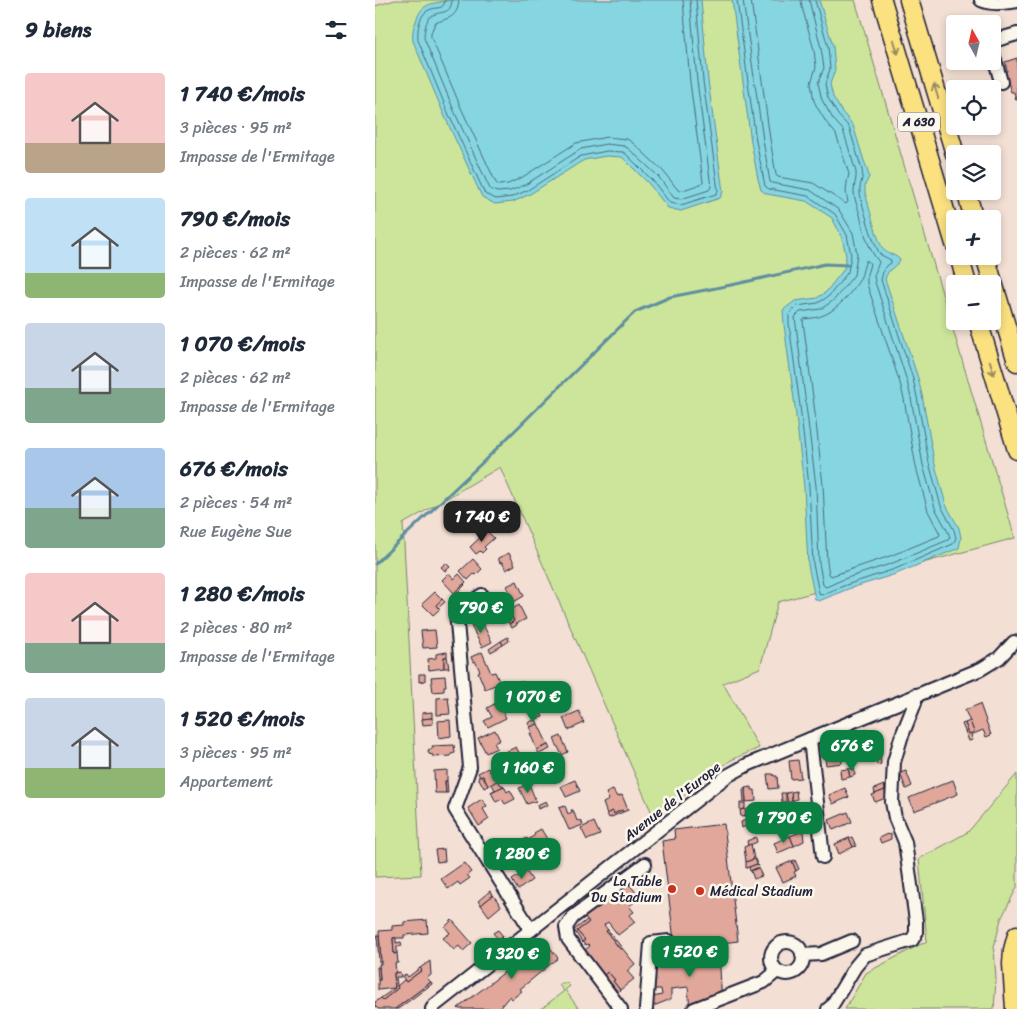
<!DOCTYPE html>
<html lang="fr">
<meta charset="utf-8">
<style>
:root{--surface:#fff;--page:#f2f2f3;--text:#1f2937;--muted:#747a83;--accent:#0b8043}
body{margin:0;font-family:Sriracha,sans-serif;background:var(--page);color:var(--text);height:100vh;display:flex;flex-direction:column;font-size:19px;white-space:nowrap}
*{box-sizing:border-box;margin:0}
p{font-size:16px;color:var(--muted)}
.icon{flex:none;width:28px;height:28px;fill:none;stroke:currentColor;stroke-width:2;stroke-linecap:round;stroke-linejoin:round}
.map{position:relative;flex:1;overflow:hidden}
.side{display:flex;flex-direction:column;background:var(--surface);width:375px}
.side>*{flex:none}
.needle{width:32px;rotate:352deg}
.fabs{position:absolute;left:571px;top:15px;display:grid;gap:10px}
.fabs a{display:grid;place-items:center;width:55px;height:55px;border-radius:5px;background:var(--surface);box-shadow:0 2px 8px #0003;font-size:25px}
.price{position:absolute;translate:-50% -42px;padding:0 11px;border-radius:10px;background:var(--accent);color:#fff;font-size:16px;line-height:32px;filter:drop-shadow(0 1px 2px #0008)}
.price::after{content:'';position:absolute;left:50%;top:30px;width:15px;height:11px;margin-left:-8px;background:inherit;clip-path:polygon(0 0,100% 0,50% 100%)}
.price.active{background:#222;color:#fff}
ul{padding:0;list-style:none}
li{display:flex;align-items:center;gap:15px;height:125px;padding:0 25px}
li span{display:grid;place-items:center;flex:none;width:140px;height:100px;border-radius:5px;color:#555}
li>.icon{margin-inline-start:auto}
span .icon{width:60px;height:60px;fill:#fffc;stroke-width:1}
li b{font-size:21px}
h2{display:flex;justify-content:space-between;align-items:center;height:60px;padding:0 25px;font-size:21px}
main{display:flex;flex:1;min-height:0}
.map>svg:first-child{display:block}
.green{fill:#cde59b;stroke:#78846b}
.water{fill:#86d6e1;stroke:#5e8e9f}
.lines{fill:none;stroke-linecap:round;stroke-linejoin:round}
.shore{stroke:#4a6a7d;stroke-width:1}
.stream{stroke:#5e8e9f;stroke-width:3}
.building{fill:#e0a79a;stroke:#22223b}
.minor-casing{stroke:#22223b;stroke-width:16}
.highway-casing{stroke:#22223b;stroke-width:21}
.minor{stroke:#fbf7ec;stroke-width:12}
.highway{stroke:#fbe180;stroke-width:18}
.oneway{stroke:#998b61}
.poi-dot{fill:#c8321e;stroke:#fbf7ec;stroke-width:2}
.labels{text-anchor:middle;stroke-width:5;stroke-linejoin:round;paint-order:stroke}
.shield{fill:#fbf7ec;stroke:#636270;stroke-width:1}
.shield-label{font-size:12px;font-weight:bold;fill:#22223b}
.street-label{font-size:14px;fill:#22223b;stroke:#fbf7ec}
.poi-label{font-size:14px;fill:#22223b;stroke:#fbf7ec;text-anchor:end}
</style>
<main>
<section class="side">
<h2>9 biens<svg class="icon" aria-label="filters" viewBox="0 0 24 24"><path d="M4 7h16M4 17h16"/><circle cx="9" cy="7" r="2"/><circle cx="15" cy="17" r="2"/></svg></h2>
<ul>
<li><span style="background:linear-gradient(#f6c9c9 70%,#b9a48a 0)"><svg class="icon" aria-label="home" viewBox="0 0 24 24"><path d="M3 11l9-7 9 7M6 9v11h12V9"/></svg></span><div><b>1 740 €/mois</b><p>3 pièces · 95 m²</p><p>Impasse de l'Ermitage</p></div></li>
<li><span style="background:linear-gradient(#bfe0f5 75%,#8fb573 0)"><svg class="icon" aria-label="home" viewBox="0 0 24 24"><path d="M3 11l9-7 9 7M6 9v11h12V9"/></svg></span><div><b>790 €/mois</b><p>2 pièces · 62 m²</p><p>Impasse de l'Ermitage</p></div></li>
<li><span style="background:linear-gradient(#c9d6e8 65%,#7fa58c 0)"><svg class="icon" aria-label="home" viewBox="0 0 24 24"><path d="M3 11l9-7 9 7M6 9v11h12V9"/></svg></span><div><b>1 070 €/mois</b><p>2 pièces · 62 m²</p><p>Impasse de l'Ermitage</p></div></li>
<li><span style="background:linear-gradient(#a9c7e8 60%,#7fa58c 0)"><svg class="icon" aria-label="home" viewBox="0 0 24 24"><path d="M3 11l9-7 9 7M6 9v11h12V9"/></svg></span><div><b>676 €/mois</b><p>2 pièces · 54 m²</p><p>Rue Eugène Sue</p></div></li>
<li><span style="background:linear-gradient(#f6c9c9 70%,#7fa58c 0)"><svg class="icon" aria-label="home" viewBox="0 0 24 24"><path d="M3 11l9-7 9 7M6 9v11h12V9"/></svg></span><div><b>1 280 €/mois</b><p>2 pièces · 80 m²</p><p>Impasse de l'Ermitage</p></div></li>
<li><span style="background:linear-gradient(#c9d6e8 70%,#8fb573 0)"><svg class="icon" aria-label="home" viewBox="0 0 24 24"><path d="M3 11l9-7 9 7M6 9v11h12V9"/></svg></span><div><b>1 520 €/mois</b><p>3 pièces · 95 m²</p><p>Appartement</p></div></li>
</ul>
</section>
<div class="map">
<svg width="642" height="1009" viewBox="0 0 642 1009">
<rect width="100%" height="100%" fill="#f3dfd3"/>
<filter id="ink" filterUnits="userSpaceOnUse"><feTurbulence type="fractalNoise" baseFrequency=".02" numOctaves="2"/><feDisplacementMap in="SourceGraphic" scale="10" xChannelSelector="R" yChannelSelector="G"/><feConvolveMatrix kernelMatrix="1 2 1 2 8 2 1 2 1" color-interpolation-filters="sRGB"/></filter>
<g filter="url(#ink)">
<!-- green -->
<g class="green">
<polygon points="20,0 480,0 640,538 403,602 385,668 348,683 384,748 356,760 279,818 125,467 28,524 46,875 0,877 0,6"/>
<polygon points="642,774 642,887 626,919 619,947 621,980 619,1009 470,1009 491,973 552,941 544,859 593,832"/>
<polygon points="187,983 192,983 195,986 190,990 204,1009 166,1009 189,991 184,985"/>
</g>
<!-- water -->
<g class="water">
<path d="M 77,0 L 326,0 L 333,80 L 348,192 L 345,198 L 306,211 L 293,208 L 274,184 L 247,157 L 231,156 L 209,160 L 155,194 L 138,202 L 120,204 L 107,197 L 70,117 L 38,41 C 37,33 38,28 41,21 C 47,1 59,4 77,0 Z"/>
<path d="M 357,0 L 444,0 L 458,46 L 460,70 L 455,84 L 458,97 L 467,112 L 478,125 L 489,161 L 492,168 L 494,177 L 490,185 L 490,192 C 493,203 503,244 509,250 C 513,255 521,254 525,260 C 519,269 514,267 510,279 L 543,378 L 547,395 L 559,461 L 571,505 L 584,528 L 586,538 L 584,548 L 521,574 L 473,589 L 444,601 L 440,599 L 433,565 L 429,487 L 420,407 L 409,325 L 408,310 L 420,301 L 442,298 L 451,292 L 469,269 L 471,256 L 467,237 L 457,218 L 431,201 L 392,194 L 386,190 L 383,179 L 376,142 Z"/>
<polygon points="147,681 154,695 151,699 147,698 141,684"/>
</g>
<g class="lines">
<!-- shore -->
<g class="shore">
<path d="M 70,0 C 69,11 62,6 54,10 C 44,14 42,31 43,40 L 74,115 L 110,194 L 121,199 L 137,197 L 153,190 L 206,156 L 232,151 L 248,152 L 251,154 L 278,181 L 295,203 L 306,205 L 341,194 L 343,191 L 328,81 L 321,0"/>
<path d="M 77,0 C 76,16 66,10 56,16 C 51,18 49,33 49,38 L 80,113 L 115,189 L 122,192 L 135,191 L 150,185 L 206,149 L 231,144 L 249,146 L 254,149 L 283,176 L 299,198 L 306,199 L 334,190 L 336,187 L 322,81 L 315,0"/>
<path d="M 84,0 C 83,18 73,18 60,23 L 56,33 L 56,37 L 87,110 L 121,183 L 124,185 L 133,184 L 146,178 L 201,143 L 232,137 L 252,139 L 258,143 L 288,171 L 303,190 L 305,191 L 326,184 L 328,182 L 315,82 L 308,0"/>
<path d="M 362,0 L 381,141 L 390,186 L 394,189 L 433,196 L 460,214 L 472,235 L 476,255 L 473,272 L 454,296 L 443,303 L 422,306 L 414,314 L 414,324 L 425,406 L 434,486 L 438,564 L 444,593 L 446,595 L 471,585 L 520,569 L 578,544 L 581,538 L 579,530 L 566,506 L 554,463 L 542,397 L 538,379 L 506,280 L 509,268 L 516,263 L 516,260 C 513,258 509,257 506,255 C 500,250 486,202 485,193 C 484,184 489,178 487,170 L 474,127 L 463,115 L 453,98 L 450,84 L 455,69 L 453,47 L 440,0"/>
<path d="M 368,0 L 388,140 L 395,182 L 397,183 L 435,190 L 464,210 L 478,233 L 482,254 L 479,275 L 459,300 L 446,309 L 425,312 L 420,317 L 441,486 L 444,563 L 448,585 L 451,587 L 469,579 L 518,563 L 573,540 L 575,537 L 573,532 L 560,508 L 548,465 L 536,398 L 532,381 L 500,282 L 499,276 L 504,262 C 493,249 489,232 485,215 C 483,207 479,199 479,191 C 479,184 482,178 481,172 L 468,130 L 458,119 L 447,100 L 443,83 L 449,68 L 446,48 L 434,0"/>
<polyline points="376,0 395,139 401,175 403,177 438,183 471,204 473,202 471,192 472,182 474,174 461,134 451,122 442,107 439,101 436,83 441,67 439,50 427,7 426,0"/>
<path d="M 491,261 L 493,261 L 495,264 L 492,274 L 492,284 L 525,383 L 529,399 L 541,467 L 553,511 L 565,534 L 564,536 L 515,556 L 456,576 L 454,574 L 452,562 L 448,485 L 439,405 L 428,321 L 429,319 C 436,318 443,318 449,315 C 462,310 478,291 485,279 C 488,273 488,266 491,261 Z"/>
</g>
<!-- stream -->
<polyline class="stream" points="0,564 108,462 260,312 295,297 361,284 450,264 473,265"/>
</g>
<!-- building -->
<g class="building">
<polygon points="642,58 642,100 641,100 639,92 636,92 630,72 632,71 630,62"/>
<polygon points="112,531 119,538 109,547 111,549 107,553 105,551 101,554 95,547"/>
<polygon points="134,553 140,565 131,570 127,562 125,563 123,558"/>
<polygon points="98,559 107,569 101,575 99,574 93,580 85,571"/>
<polygon points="71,563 75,567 70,571 66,567"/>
<polygon points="74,573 79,579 84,574 91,582 79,593 67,580"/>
<polygon points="142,581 149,596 137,603 135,599 137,598 132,586"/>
<polygon points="89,584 90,585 81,594 79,593"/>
<polygon points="60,592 67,599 61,605 65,609 58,615 47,604"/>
<polygon points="67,599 70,602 63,608 61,605"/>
<polygon points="144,605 151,619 141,624 142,625 137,628 134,624 139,621 134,611"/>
<polygon points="136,614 139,621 134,624 131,616"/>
<polygon points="106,621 117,642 107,647 96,626"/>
<polygon points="60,630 62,647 48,648 46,631"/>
<polygon points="133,637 134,641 128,645 126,641"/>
<polygon points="126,641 128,645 116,652 114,649"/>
<polygon points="72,652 72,657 69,657 69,668 54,670 53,659 61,658 61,654"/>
<polygon points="107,652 116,673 120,672 125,683 110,689 103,672 105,671 100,661 98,662 96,657"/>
<polygon points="69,657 72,657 74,668 69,668"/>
<polygon points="44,674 50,674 50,681 44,682"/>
<polygon points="70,676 71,686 69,686 69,691 58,692 56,677"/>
<polygon points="73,697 75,714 62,715 62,698"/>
<polygon points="123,702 131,718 113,727 109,721 117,717 112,708"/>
<polygon points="162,704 168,717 161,719 156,707"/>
<polygon points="605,704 616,735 611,737 608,730 596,735 598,740 594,741 587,724 590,723 594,734 599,732 590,710"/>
<polygon points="204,711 209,723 193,730 188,718"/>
<polygon points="57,712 57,718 47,719 47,713"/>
<polygon points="57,718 58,724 48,725 47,719"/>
<polygon points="161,719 163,724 155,727 153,723"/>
<polygon points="75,720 76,736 64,738 63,721"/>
<polygon points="595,721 599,732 594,734 590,723"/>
<polygon points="163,724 173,745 162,750 155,733 157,733 155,727"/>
<polygon points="120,730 125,740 119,743 122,748 111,753 103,738"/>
<polygon points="490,730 497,730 500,753 489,754 487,737 491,736"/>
<polygon points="186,736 193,752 187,755 179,739"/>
<polygon points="483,737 487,737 488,746 483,746 482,738"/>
<polygon points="79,745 80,753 76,754 76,756 58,757 58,755 54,754 53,750 58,748 57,746"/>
<polygon points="173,745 175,749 164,754 162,750"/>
<polygon points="141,747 151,766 140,771 130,752"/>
<polygon points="465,747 467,763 451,765 449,749"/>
<polygon points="505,755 506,764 502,765 500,756"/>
<polygon points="423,760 426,778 416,779 414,761"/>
<polygon points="125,767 130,777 113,786 108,776 105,777 103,773 113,768 115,772"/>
<polygon points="479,768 480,775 475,777 473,769"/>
<polygon points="473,769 475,777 466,779 465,770"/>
<polygon points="72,770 72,781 70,781 71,793 60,793 59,771"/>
<polygon points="531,771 537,786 531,789 525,773"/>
<polygon points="392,774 398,774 399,776 402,776 403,788 394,789"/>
<polygon points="108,776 113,786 109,788 103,777"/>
<polygon points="123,780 126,785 128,785 129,786 116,792 120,790 117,784"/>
<polygon points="200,780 205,791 191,797 186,786"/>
<polygon points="578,780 583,794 539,811 534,798"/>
<polygon points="70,781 72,781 73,793 71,793"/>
<polygon points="154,784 161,801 152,804 144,788"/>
<polygon points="509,785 510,790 500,794 499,789"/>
<polygon points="129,786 132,792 135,790 140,799 130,804 127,799 121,802 116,792"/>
<polygon points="377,787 377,790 380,790 381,801 371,802 370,788"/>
<polygon points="370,788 371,802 369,802 368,789"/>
<polygon points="470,788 474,797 458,804 454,795"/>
<polygon points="238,790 242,797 247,795 253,810 248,812 247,810 239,814 238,811 232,814 228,803 234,800 231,793"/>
<polygon points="510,790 511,798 500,802 497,795"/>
<polygon points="421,791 422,799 417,801 416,792"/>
<polygon points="416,792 417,801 413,803 411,793"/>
<polygon points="406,793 411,793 411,802 407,802"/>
<polygon points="107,799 112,806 108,809 114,819 104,826 93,808"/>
<polygon points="171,801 173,805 163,809 162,805"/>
<polygon points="365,803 370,803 370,809 365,810"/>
<polygon points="190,806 193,814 197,812 196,810 198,810 202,821 206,820 208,825 194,830 184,808"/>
<polygon points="370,809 371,816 366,817 365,810"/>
<polygon points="372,809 378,809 378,814 373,815"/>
<polygon points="247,810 248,812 234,818 232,814 238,811 239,814"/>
<polygon points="413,811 417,821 400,828 396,818"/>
<polygon points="473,812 477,822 458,830 454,820"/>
<polygon points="371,820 373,825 367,828 366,822"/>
<polygon points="219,822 225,835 212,840 206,828"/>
<polygon points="349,824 363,941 300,949 287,841 300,839 299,830"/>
<polygon points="166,829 172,839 165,843 166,846 157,851 154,846 152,847 148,840 152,838 153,840 157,837 160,835 159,833"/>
<polygon points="428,831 429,841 419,846 415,836"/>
<polygon points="512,834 512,835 516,834 516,839 506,843 504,838"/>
<polygon points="415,836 419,846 403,853 399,843"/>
<polygon points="381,837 382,842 373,846 372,841"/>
<polygon points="477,837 481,846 478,847 474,838"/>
<polygon points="474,838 478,847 464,854 460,844"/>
<polygon points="376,844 379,859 371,862 369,847"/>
<polygon points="69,849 70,861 62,862 60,850"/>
<polygon points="127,852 131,859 126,861 122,854"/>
<polygon points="379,859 380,859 382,864 371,868 371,862"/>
<polygon points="420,860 424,869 421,871 417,861"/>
<polygon points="417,861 421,871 419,872 421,876 408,882 401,868"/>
<polygon points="89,863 96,872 92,875 95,878 85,885 83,882 73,889 66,879"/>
<polygon points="382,864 383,867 375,871 374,867"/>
<polygon points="383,868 387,876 379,879 376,871"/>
<polygon points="151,871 157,880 143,890 137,880"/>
<polygon points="252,881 265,898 254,906 259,912 254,915 260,922 243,935 233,922 229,925 233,930 231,931 245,949 247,948 260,964 252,971 259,979 245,990 238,981 240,980 233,972 229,975 210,950 215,946 213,944 211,945 207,942 210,940 202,931 214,922 208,915 238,892 242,897 244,895 241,890"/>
<polygon points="115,891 118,895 106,905 103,901"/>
<polygon points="118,895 126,906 114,916 106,905"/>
<polygon points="52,920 53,933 29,935 29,938 18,938 19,954 22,953 23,963 20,963 21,973 19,973 20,988 3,990 3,980 5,980 4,964 6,964 4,931 17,930 17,926 29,925 29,922"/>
<polygon points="77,920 97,943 88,951 84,946 79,950 68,938 75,933 70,927"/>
<polygon points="212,920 214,922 202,931 210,940 207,942 199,930"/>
<polygon points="123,930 128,936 124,940 118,933"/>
<polygon points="233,930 247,948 245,949 231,931"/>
<polygon points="2,935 4,935 6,962 4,962"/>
<polygon points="18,938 21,938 21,943 26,942 27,946 22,947 22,953 19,954"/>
<polygon points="170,941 183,958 145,989 147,991 137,999 135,996 131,1000 124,1009 84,1009 83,1008"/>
<polygon points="344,951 347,1005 336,1009 315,1009 313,987 296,989 296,999 276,1007 278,997 287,995 286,989 279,989 282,955"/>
<polygon points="55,961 56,975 52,978 56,982 20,1009 3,1009 0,1006 0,1002 6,998 8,1000 23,988 22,986 29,980 31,982 47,970 45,968"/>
<polygon points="2,967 4,967 5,980 3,980"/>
<polygon points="45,968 47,970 31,982 27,976 31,974 33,977"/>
<polygon points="25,972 26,977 21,977 22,986 23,988 8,1000 6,998 20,988 19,973"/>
<polygon points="233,972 240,980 238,981 245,990 243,992 229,975"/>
<polygon points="56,982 57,984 23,1009 20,1009"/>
</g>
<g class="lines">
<!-- minor casing -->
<g class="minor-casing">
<g id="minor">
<path d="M 606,0 C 617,5 630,3 642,1"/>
<polyline points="618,41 642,34"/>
<polyline points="618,53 626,82"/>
<polyline points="107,595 81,612 95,767 80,809 156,930"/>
<polyline points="435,739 448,857"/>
<circle cx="412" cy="958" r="16"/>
<polyline points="427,955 446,954 477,941"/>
<polyline points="57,1009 59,1006 352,776 372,765 435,739 606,669 624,658 639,642"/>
<polyline points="246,1009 193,939 191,927 198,917 270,864"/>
<polyline points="271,1009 276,943 294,941"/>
<polyline points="319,1009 389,982 402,971"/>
<polyline points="453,1009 456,1007 480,967 490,955 537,940 541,933 541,921 530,842 520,818 517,802 519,762 526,738 540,703 540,695"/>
</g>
</g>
<!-- highway casing -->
<g class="highway-casing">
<g id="highway">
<polyline points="507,0 580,244"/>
<polyline points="534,0 580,154"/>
<polyline points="591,191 599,219"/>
<polyline points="584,256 592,284"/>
<polyline points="610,256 642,362"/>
<polyline points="603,321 642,450"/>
<polyline points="640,1009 637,964 638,950 642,935"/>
</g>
</g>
<!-- minor -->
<use href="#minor" class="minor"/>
<!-- highway -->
<use href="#highway" class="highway"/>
</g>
<!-- one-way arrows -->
<defs><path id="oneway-shaft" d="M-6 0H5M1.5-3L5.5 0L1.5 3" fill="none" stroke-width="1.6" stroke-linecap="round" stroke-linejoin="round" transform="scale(1.25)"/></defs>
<g class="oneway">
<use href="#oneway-shaft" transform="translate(521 47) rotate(73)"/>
<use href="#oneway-shaft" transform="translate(561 91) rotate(-107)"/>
<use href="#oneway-shaft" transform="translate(617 368) rotate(73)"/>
</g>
</g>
<!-- markers -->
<g class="poi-dot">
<circle cx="297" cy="889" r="5"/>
<circle cx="325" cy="891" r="5"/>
</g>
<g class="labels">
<!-- shield labels -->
<rect class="shield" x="523" y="112.5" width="42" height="19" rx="4"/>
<g class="shield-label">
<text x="544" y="126">A 630</text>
</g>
<!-- street labels -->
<g class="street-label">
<text transform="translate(297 801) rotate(-38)" y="5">Avenue de l'Europe</text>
</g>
<!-- poi labels -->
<g class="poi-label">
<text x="287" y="886">La Table<tspan x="287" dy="16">Du Stadium</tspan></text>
<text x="335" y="896" text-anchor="start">Médical Stadium</text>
</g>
</g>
</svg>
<div class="fabs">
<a><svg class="needle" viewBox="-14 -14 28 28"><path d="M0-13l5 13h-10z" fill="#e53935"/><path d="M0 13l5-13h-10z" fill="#747a83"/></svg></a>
<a><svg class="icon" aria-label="locate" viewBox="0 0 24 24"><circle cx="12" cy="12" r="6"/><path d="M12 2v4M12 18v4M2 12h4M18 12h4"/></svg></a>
<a><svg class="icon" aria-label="layers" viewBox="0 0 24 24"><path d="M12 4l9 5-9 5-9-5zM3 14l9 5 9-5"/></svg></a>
<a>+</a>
<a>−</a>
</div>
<b class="price active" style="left:107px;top:543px">1 740 €</b>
<b class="price" style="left:106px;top:634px">790 €</b>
<b class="price" style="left:158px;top:723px">1 070 €</b>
<b class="price" style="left:477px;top:772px">676 €</b>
<b class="price" style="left:153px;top:794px">1 160 €</b>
<b class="price" style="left:409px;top:844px">1 790 €</b>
<b class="price" style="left:147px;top:880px">1 280 €</b>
<b class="price" style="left:315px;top:978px">1 520 €</b>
<b class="price" style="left:137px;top:980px">1 320 €</b>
</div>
</main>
